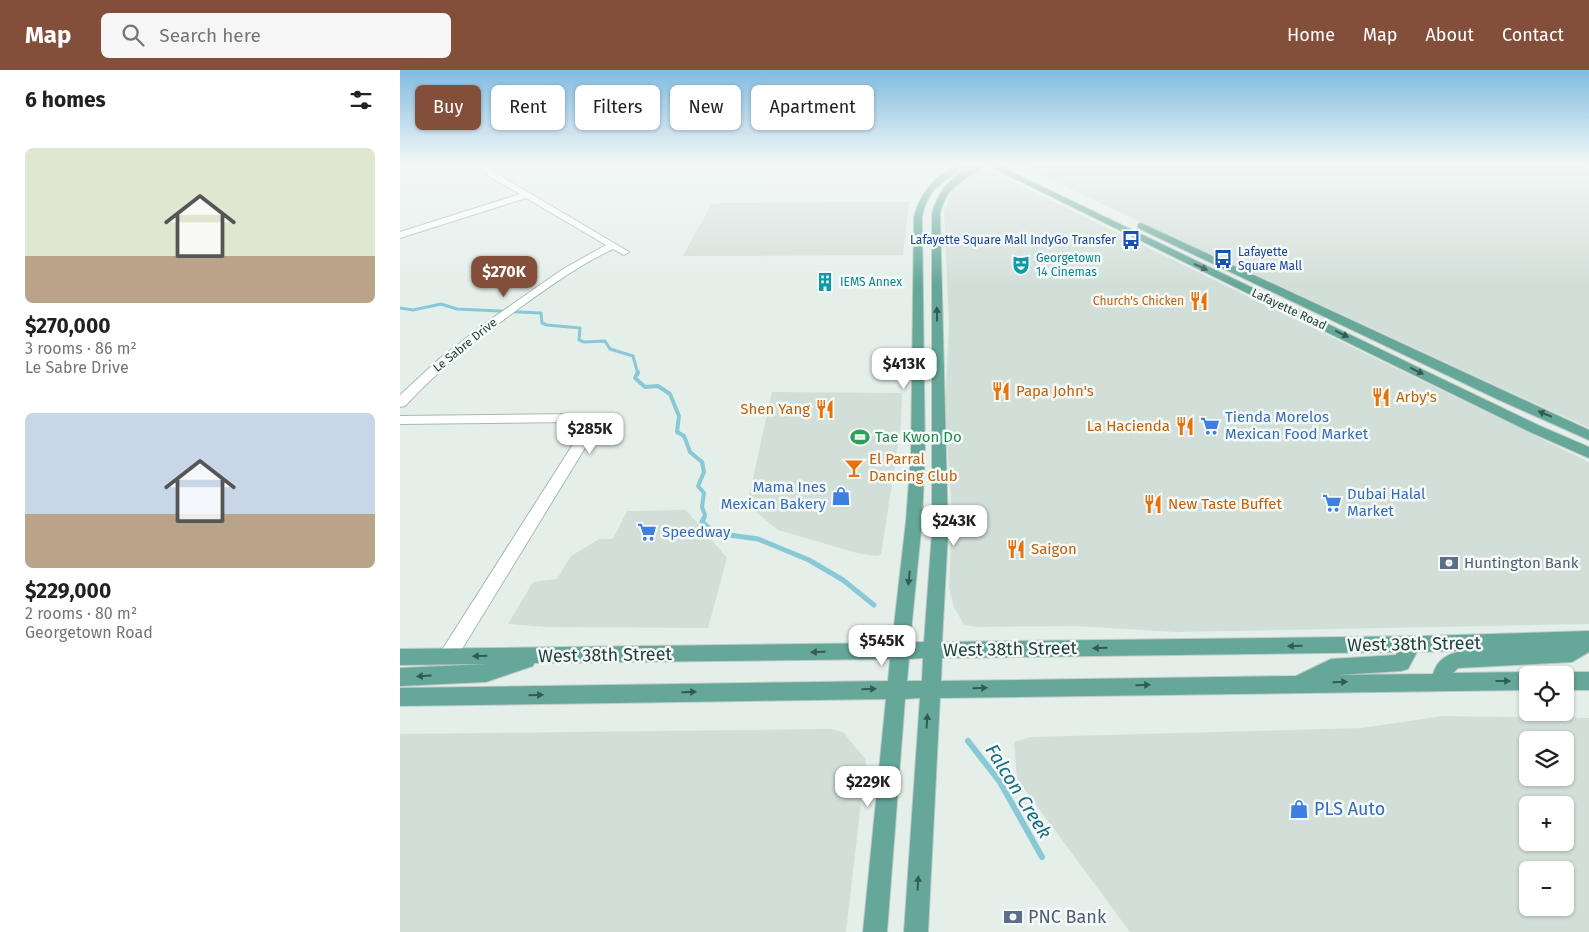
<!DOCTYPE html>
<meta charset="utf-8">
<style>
:root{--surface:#fff;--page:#f6f6f6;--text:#202124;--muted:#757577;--accent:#834e3a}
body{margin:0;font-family:"Fira Sans",sans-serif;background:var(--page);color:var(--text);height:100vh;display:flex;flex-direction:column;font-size:19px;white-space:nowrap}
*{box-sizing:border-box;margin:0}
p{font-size:16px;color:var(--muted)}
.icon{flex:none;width:28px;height:28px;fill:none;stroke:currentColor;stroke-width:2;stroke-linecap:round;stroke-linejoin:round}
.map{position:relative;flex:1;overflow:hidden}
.details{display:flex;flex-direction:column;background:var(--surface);width:400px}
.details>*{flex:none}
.top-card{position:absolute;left:15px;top:15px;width:475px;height:45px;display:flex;gap:10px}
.buttons{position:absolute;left:1119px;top:596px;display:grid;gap:10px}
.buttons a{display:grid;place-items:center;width:55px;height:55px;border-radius:8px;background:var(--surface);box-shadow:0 1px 4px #0004;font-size:25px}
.price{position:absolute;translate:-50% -42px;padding:0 11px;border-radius:10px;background:#fff;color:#222;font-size:16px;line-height:32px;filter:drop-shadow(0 1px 2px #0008)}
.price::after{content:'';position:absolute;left:50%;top:30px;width:15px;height:11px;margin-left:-8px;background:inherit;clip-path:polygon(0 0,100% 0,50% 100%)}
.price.on{background:var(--accent);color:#fff}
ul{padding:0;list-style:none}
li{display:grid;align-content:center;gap:10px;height:265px;padding:0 25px}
li span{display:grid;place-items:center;height:155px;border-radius:8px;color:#555}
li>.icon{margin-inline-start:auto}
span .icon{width:90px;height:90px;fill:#fffc;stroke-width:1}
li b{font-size:21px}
h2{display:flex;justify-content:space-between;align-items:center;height:60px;padding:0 25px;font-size:21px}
.pill{padding:0 18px;border-radius:8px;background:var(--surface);box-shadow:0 1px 4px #0004;font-size:18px;line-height:45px}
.pill.on{background:var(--accent);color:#fff}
header{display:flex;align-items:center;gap:30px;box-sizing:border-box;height:70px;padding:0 25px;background:var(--accent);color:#fff}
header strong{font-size:24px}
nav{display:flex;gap:28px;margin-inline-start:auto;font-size:18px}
.search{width:350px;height:45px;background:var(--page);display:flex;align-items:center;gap:12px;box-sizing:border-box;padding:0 18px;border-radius:8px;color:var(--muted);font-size:19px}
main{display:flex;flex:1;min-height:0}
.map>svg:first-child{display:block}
.built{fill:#d2dfd9;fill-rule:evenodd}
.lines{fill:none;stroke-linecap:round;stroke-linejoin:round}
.stream-far3{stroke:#88c8d7;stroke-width:3}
.stream-far2{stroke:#88c8d7;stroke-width:4}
.stream-far1{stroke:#88c8d7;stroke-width:5}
.stream{stroke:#88c8d7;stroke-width:6}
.minor-casing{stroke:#a6b8b2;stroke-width:2}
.major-casing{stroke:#c1cac8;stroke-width:2}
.minor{fill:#fff;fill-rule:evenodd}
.major{fill:#65a799;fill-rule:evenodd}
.oneway{fill:#325b52}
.labels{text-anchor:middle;stroke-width:5;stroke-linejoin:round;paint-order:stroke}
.far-transit-label{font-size:12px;fill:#164399;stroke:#f5faf8;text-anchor:end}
.far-culture-label{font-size:12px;fill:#0d838f;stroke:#f5faf8;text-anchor:start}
.far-food-label{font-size:12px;fill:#c56008;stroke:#f5faf8;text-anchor:end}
.far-street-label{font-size:12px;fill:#21423a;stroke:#f5faf8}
.food-label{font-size:15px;fill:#c56008;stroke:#f5faf8;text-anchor:start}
.shop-label{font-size:15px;fill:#366cbe;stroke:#f5faf8;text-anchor:start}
.leisure-label{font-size:15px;fill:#27864d;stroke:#f5faf8;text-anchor:start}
.service-label{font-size:15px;fill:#4e5e75;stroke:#f5faf8;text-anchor:start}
.near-street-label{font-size:18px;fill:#21423a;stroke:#f5faf8}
.near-shop-label{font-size:18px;fill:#366cbe;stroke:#f5faf8;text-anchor:start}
.near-service-label{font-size:18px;fill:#4e5e75;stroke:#f5faf8;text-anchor:start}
.near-water-label{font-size:19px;font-style:italic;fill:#166d83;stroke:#f5faf8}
</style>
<header>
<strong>Map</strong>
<div class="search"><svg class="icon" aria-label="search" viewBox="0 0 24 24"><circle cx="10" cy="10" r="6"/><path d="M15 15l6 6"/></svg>Search here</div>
<nav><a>Home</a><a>Map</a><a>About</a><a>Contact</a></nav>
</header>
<main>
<section class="details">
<h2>6 homes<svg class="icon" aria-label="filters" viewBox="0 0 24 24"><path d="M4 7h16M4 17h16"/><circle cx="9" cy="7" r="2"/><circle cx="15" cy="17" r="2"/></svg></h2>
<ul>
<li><span style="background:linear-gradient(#dfe7d0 70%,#b9a48a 0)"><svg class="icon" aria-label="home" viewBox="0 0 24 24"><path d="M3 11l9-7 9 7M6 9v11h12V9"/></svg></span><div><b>$270,000</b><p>3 rooms · 86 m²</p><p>Le Sabre Drive</p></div></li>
<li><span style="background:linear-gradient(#c9d6e8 65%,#b9a48a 0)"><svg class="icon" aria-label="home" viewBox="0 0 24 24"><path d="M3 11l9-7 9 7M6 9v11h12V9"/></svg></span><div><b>$229,000</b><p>2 rooms · 80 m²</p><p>Georgetown Road</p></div></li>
</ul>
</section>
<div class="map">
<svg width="1189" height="862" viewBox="0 0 1189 862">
<rect width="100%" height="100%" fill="#e4efea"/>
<!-- built -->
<g class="built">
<polygon points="618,94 1189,94 1189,358 704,135"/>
<polygon points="577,99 586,99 1189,392 1189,554 775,562 675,556 578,557 564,555 554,537 549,518 552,444 545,341 549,254 544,141 553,119 559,112"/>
<polygon points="509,132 503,185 283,186 311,135 323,133"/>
<polygon points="372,322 502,323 501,354 481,485 475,486 457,483 378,460 355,441 349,426"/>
<polygon points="286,440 327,488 308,558 147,557 108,554 133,512 157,509 171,486 199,469 213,469 227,441"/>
<path d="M 1043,646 L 1189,648 L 1189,862 L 730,862 L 617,709 L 614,672 L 630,667 L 962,658 ZM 1128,670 L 1165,670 L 1165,708 L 1128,708 ZM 1128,735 L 1165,735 L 1165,772 L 1128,772 ZM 1128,800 L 1165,800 L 1165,838 L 1128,838 Z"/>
<polygon points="431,659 443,662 466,690 446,862 0,862 0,664"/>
</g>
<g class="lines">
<!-- stream-far3 -->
<polyline class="stream-far3" points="0,238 13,240 41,234 57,239 141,243 142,253 147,255 180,258 179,270 184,272 205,271 210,279 233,286 238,304"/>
<!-- stream-far2 -->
<polyline class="stream-far2" points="238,302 235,308 245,317 258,316 270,324 279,346 277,362 284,366 290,382 302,392 304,402 298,416 304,423 302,437 305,445 303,450"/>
<!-- stream-far1 -->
<polyline class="stream-far1" points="304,448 302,452 315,463 358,469 409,490 443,510 474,535"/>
<!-- stream -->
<polyline class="stream" points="568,671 600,712 642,787"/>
<!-- minor casing -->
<g class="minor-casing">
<g id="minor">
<path d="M 84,94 L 92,94 L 91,99 L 94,102 L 229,182 L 224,185 L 213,179 C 181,194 153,214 125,234 C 82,265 41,297 5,336 L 0,337 L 0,325 L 39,289 L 87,252 L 163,199 L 206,175 L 126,128 L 0,168 L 0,162 L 120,124 L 88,106 L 83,99 Z"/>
<path d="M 173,344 C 181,346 189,346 194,354 L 191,368 L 54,592 L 48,594 L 42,592 L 39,586 L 42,580 L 177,368 L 180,355 L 173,352 L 0,354 L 0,346 Z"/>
</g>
</g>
<!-- major casing -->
<g class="major-casing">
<g id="major">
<path d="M 557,94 L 567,94 C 545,114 530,112 522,147 L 525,383 L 522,451 L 510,572 L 524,572 L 532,462 L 532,144 C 537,121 559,94 585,94 C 566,112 547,113 540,144 L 548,462 L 542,572 L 1023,566 L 1189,561 L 1189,582 L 1172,592 L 1058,598 L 1053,603 L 1128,602 L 1135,605 L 1128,605 L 1128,620 L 540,628 L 528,862 L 504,862 L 520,628 L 505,629 L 487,862 L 463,862 L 486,629 L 0,636 L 0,618 L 488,611 L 490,589 L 134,593 L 133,596 L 86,612 L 0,616 L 0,598 L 87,594 L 0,595 L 0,579 L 492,573 L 506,451 L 511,383 L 514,147 C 520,122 536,106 557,94 ZM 1093,580 C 1070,581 1041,577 1033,604 L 938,605 L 1001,601 L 1008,599 L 1017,582 ZM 997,582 L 996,585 L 931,589 L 896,606 L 541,611 L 542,588 ZM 523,588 L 522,611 L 507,611 L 509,589 Z"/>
<polygon points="585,94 595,94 1140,356 1189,377 1189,388 1130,362"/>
<polygon points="741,153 1189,360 1189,370 1097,329 738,158 738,154"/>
<polygon points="1165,602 1189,602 1189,620 1165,620 1165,605 1158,605"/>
</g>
</g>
<!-- minor -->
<use href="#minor" class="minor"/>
<!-- major -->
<use href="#major" class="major"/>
</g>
<!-- one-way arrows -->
<defs><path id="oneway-solid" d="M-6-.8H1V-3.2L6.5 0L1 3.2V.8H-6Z" transform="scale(1.25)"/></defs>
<g class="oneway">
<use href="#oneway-solid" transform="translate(801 197) rotate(25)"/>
<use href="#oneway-solid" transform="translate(537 244) rotate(-91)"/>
<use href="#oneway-solid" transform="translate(942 264) rotate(26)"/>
<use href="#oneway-solid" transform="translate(1017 301) rotate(26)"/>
<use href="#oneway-solid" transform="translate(1145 344) rotate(-157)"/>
<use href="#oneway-solid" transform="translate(509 508) rotate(96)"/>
<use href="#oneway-solid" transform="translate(895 576) rotate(179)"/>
<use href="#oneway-solid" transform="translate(700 578) rotate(179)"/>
<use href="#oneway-solid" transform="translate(418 582) rotate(179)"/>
<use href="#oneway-solid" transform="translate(80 586) rotate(179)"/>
<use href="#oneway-solid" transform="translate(24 606) rotate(177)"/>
<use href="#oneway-solid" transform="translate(1103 611)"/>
<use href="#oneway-solid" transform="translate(940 612) rotate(-1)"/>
<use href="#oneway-solid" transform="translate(743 615) rotate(-1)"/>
<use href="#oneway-solid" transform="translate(580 618) rotate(-1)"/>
<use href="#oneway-solid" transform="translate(469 619) rotate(-1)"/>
<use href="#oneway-solid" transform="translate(289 622) rotate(-1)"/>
<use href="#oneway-solid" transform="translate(136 625) rotate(-1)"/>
<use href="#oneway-solid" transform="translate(527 651) rotate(-86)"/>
<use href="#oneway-solid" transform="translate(518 813) rotate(-87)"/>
</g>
<!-- sky -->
<linearGradient id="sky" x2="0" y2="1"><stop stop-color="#81bce1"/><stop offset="0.44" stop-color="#f3f8f6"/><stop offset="1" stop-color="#f3f8f6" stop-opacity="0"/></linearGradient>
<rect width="1189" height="215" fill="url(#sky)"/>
<!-- icons -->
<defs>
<g id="bus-bare" transform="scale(1.5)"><path d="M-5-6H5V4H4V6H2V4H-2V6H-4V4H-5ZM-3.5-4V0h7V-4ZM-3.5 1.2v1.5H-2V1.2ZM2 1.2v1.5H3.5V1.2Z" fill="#1a4fb4" stroke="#f5faf8" stroke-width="2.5" paint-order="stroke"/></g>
<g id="theatre-bare" transform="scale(1.5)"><path d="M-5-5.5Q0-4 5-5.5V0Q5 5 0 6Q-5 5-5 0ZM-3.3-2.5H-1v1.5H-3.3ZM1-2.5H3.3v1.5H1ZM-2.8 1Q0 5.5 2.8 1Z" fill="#0f9aa8" stroke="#f5faf8" stroke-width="2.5" paint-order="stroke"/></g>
<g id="building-bare" transform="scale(1.5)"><path d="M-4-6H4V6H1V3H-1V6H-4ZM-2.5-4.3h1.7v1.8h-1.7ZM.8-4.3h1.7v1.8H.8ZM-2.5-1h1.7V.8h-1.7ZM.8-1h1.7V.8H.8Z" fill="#0f9aa8" stroke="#f5faf8" stroke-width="2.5" paint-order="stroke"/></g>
<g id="restaurant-bare" transform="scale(1.5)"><path d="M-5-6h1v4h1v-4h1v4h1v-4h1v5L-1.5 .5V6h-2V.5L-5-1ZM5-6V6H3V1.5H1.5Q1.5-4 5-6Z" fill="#e8710a" stroke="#f5faf8" stroke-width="2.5" paint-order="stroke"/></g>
<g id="supermarket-bare" transform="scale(1.5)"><path d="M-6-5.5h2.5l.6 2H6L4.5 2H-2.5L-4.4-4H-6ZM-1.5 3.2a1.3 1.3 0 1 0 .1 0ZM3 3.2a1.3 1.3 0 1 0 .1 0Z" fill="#3f7fe0" stroke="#f5faf8" stroke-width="2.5" paint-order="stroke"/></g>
<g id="stadium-bare" transform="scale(1.5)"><path d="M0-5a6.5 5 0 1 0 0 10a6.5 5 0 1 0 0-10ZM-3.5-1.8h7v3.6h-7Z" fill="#2e9e5b" stroke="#f5faf8" stroke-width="2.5" paint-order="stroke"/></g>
<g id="bar-bare" transform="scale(1.5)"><path d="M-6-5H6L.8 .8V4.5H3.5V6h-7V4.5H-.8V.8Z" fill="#e8710a" stroke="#f5faf8" stroke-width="2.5" paint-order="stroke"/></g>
<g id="shop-bare" transform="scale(1.5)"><path d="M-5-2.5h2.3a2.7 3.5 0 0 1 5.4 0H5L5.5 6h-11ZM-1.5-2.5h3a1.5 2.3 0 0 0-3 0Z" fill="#3f7fe0" stroke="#f5faf8" stroke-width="2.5" paint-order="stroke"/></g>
<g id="bank-bare" transform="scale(1.5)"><path d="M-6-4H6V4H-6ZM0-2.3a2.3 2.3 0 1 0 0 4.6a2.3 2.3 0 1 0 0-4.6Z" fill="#5c6f8a" stroke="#f5faf8" stroke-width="2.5" paint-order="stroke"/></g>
</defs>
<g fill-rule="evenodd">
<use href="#bus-bare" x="731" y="170"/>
<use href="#bus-bare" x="823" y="189"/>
<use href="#theatre-bare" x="621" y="195"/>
<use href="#building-bare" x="425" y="212"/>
<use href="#restaurant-bare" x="799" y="231"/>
<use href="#restaurant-bare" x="601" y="321"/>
<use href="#restaurant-bare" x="981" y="327"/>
<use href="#restaurant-bare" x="425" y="339"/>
<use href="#restaurant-bare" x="785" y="356"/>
<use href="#supermarket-bare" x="810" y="356"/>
<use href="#stadium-bare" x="460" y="367"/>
<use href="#bar-bare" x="454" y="398"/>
<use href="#shop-bare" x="441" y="426"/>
<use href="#supermarket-bare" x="932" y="433"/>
<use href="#restaurant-bare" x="753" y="434"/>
<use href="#supermarket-bare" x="247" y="462"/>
<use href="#restaurant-bare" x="616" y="479"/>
<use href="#bank-bare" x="1049" y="493"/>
<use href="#shop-bare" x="899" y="739"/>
<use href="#bank-bare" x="613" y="847"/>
</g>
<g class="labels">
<!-- far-transit labels -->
<g class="far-transit-label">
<text x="716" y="174">Lafayette Square Mall IndyGo Transfer</text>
<text x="838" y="186" text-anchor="start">Lafayette<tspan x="838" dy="14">Square Mall</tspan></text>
</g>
<!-- far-culture labels -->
<g class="far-culture-label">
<text x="636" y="192">Georgetown<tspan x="636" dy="14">14 Cinemas</tspan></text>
<text x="440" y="216">IEMS Annex</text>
</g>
<!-- far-food labels -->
<g class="far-food-label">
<text x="784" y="235">Church's Chicken</text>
</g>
<!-- far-street labels -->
<g class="far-street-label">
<text transform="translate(889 239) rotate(25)" y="4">Lafayette Road</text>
<text transform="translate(65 275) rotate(-39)" y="4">Le Sabre Drive</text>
</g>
<!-- food labels -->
<g class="food-label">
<text x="616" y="326">Papa John's</text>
<text x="996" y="332">Arby's</text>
<text x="410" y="344" text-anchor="end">Shen Yang</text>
<text x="770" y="361" text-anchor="end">La Hacienda</text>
<text x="469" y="394">El Parral<tspan x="469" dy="17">Dancing Club</tspan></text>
<text x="768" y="439">New Taste Buffet</text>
<text x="631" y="484">Saigon</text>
</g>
<!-- shop labels -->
<g class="shop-label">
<text x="825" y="352">Tienda Morelos<tspan x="825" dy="17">Mexican Food Market</tspan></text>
<text x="426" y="422" text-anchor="end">Mama Ines<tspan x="426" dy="17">Mexican Bakery</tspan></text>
<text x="947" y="429">Dubai Halal<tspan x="947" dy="17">Market</tspan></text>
<text x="262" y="467">Speedway</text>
</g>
<!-- leisure labels -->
<g class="leisure-label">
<text x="475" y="372">Tae Kwon Do</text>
</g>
<!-- service labels -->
<g class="service-label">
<text x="1064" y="498">Huntington Bank</text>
</g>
<!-- near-street labels -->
<g class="near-street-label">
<text transform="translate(1014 574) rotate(-1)" y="6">West 38th Street</text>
<text transform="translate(610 579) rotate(-1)" y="6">West 38th Street</text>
<text transform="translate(205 585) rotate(-1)" y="6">West 38th Street</text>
</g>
<!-- near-shop labels -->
<g class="near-shop-label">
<text x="914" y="745">PLS Auto</text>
</g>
<!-- near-service labels -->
<g class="near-service-label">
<text x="628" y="853">PNC Bank</text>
</g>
<!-- near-water labels -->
<g class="near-water-label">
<text transform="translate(619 721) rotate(58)" y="7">Falcon Creek</text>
</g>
</g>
</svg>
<div class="buttons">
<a><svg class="icon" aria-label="locate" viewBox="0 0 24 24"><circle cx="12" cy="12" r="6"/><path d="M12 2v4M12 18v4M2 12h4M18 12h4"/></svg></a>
<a><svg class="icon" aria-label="layers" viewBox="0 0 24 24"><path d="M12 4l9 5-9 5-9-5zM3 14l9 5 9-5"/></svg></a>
<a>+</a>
<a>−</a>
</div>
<b class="price on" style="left:104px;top:228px">$270K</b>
<b class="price" style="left:504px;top:320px">$413K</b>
<b class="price" style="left:190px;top:385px">$285K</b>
<b class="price" style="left:554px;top:477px">$243K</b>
<b class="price" style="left:482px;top:597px">$545K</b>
<b class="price" style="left:468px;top:738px">$229K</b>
<div class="top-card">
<a class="pill on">Buy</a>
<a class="pill">Rent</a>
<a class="pill">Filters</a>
<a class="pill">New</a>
<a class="pill">Apartment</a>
</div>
</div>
</main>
